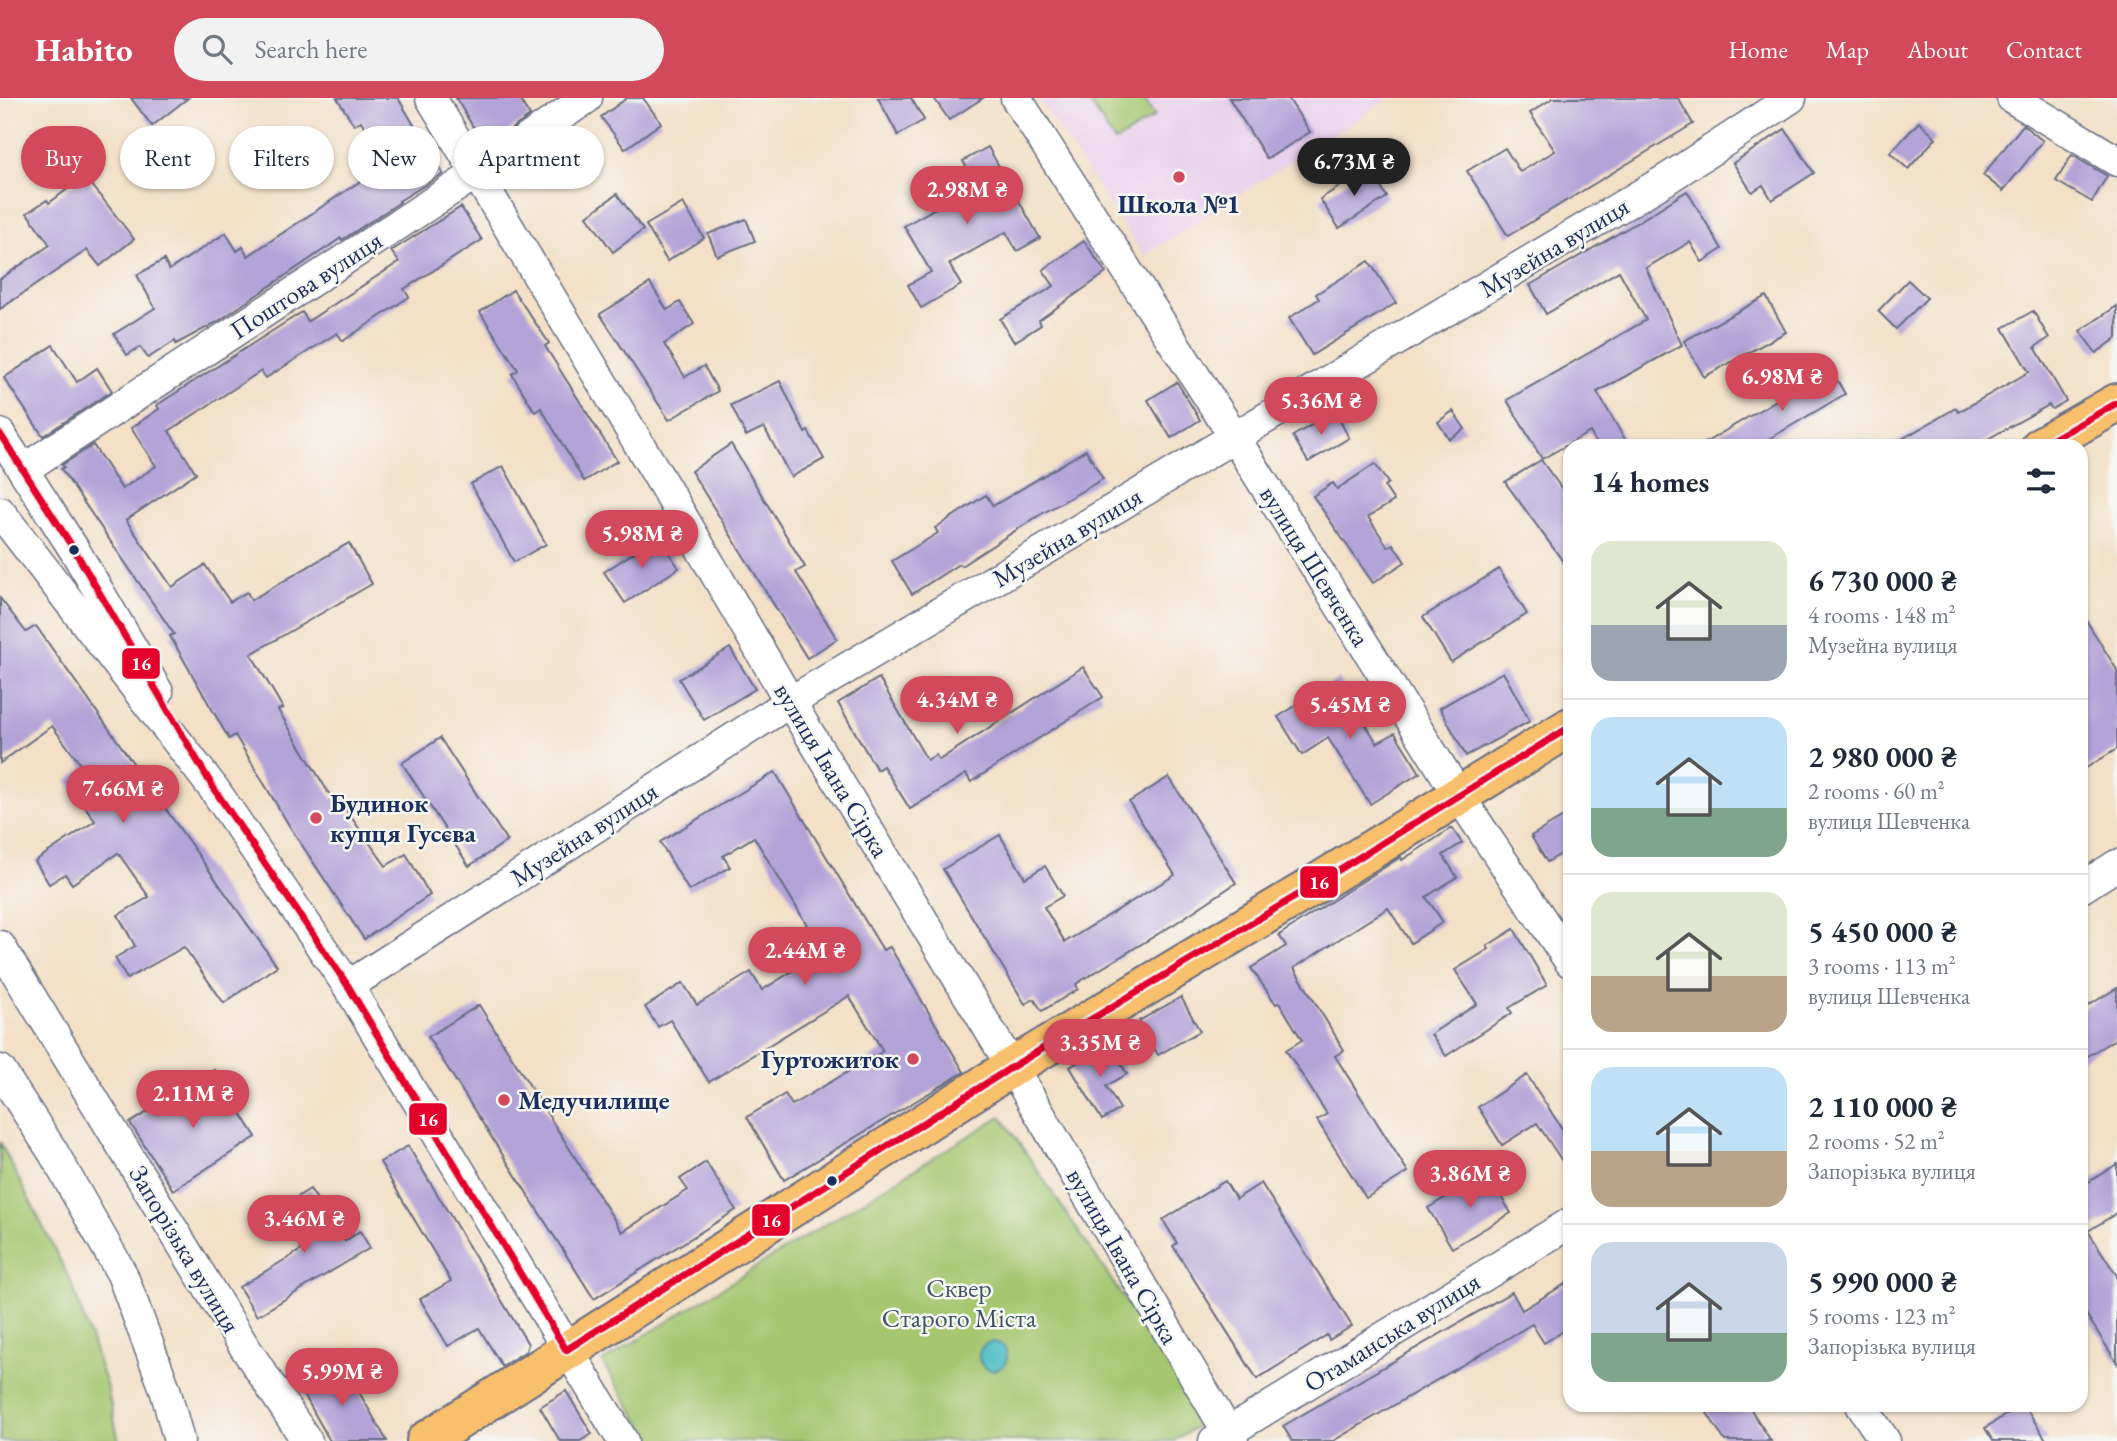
<!DOCTYPE html>
<meta charset="utf-8">
<style>
:root{--surface:#fff;--page:#f2f2f3;--text:#1f2937;--muted:#747a83;--line:#e0e1e3;--accent:#d1495b}
body{margin:0;font-family:"EB Garamond",serif;background:var(--page);color:var(--text);height:100vh;display:flex;flex-direction:column;font-size:26px;white-space:nowrap}
*{box-sizing:border-box;margin:0}
p{font-size:23px;color:var(--muted)}
.icon{flex:none;width:38px;height:38px;fill:none;stroke:currentColor;stroke-width:2;stroke-linecap:round;stroke-linejoin:round}
.map{position:relative;flex:1;overflow:hidden}
.details{position:absolute;left:1563px;top:341px;width:525px;height:973px;display:flex;flex-direction:column;background:var(--surface);border-radius:21px;box-shadow:0 2px 5px #0004}
.details>*{flex:none}
.guide{position:absolute;left:21px;top:28px;width:665px;height:63px;display:flex;gap:14px}
.price{position:absolute;translate:-50% -60px;padding:0 16px;border-radius:24px;background:var(--accent);color:#fff;font-size:23px;line-height:46px;filter:drop-shadow(0 2px 4px #0008)}
.price::after{content:'';position:absolute;left:50%;top:42px;width:21px;height:16px;margin-left:-10px;background:inherit;clip-path:polygon(0 0,100% 0,50% 100%)}
.price.on{background:#222;color:#fff}
ul{padding:0;list-style:none}
li{display:flex;align-items:center;gap:21px;height:175px;padding:0 28px}
li+li{border-top:2px solid var(--line)}
li span{display:grid;place-items:center;flex:none;width:196px;height:140px;border-radius:21px;color:#555}
li>.icon{margin-inline-start:auto}
span .icon{width:84px;height:84px;fill:#fffc;stroke-width:1}
li b{font-size:30px}
h2{display:flex;justify-content:space-between;align-items:center;height:84px;padding:0 28px;font-size:30px}
.tag{padding:0 24px;border-radius:32px;background:var(--surface);box-shadow:0 2px 5px #0004;font-size:24px;line-height:63px}
.tag.on{background:var(--accent);color:#fff}
header{display:flex;align-items:center;gap:42px;box-sizing:border-box;height:98px;padding:0 35px;background:var(--accent);color:#fff}
header strong{font-size:33px}
nav{display:flex;gap:38px;margin-inline-start:auto;font-size:24px}
.search{width:490px;height:63px;background:var(--page);display:flex;align-items:center;gap:18px;box-sizing:border-box;padding:0 24px;border-radius:38px;color:var(--muted);font-size:26px}
.map>svg:first-child{display:block}
.built{fill:#ead1ec}
.green{fill:#a4c770;stroke:#607b67;stroke-width:2}
.water{fill:#50bec6;stroke:#367692;stroke-width:2}
.building{fill:#b2a3d8}
.lines{fill:none;stroke-linecap:round;stroke-linejoin:round}
.minor-casing{stroke:#676d83;stroke-width:33}
.major-casing{stroke:#676d83;stroke-width:42}
.minor{stroke:#fff;stroke-width:30}
.major{stroke:#f8bf6c;stroke-width:38}
.bus-1-casing{stroke:#f6f6f2;stroke-width:12}
.bus-1{stroke:#e4002b;stroke-width:7}
.poi-dot{fill:#d1495b;stroke:#f6f6f2;stroke-width:2.5}
.bus-dot{fill:#1b2f5e;stroke:#f6f6f2;stroke-width:2.5}
.labels{text-anchor:middle;stroke-width:5;stroke-linejoin:round;paint-order:stroke}
.poi-label{font-size:26px;font-weight:bold;fill:#1b2f5e;stroke:#f6f6f2;text-anchor:start}
.street-label{font-size:26px;fill:#1b2f5e;stroke:#f6f6f2}
.park-label{font-size:26px;fill:#3d5562;stroke:#f6f6f2}
.line-badge{stroke:#f6f6f2;stroke-width:2.5}
.badge-label{font-size:19px;text-anchor:middle;font-weight:bold;fill:#fff}
</style>
<header>
<strong>Habito</strong>
<div class="search"><svg class="icon" aria-label="search" viewBox="0 0 24 24"><circle cx="10" cy="10" r="6"/><path d="M15 15l6 6"/></svg>Search here</div>
<nav><a>Home</a><a>Map</a><a>About</a><a>Contact</a></nav>
</header>
<div class="map">
<svg width="2117" height="1343" viewBox="0 0 2117 1343">
<rect width="100%" height="100%" fill="#f6f6f2"/>
<filter id="ink" filterUnits="userSpaceOnUse"><feTurbulence type="fractalNoise" baseFrequency=".0143" numOctaves="2"/><feDisplacementMap in="SourceGraphic" scale="14" xChannelSelector="R" yChannelSelector="G"/><feConvolveMatrix kernelMatrix="1 2 1 2 8 2 1 2 1" color-interpolation-filters="sRGB"/></filter>
<filter id="wash" filterUnits="userSpaceOnUse"><feTurbulence type="fractalNoise" baseFrequency=".00686" numOctaves="4" result="noise"/><feDisplacementMap in="SourceGraphic" scale="28" xChannelSelector="R" yChannelSelector="G"/><feGaussianBlur stdDeviation="1.57" result="paint"/><feColorMatrix in="noise" values="0 0 0 0 0 0 0 0 0 0 0 0 0 0 0 0 0 1.4 0 .05"/><feComposite in="paint" operator="in"/></filter>
<g filter="url(#wash)">
<rect width="100%" height="100%" fill="#f3e0c7"/>
<!-- built -->
<polygon class="built" points="1038,0 1390,0 1144,158"/>
<!-- green -->
<g class="green">
<polygon points="1087,0 1143,0 1155,18 1115,44"/>
<polygon points="1001,1018 1206,1323 1174,1343 652,1343 602,1264"/>
<polygon points="0,1044 72,1186 107,1290 119,1343 0,1343"/>
</g>
<!-- water -->
<circle class="water" cx="993" cy="1258" r="14"/>
<g id="blocks">
<!-- building -->
<g class="building">
<polygon points="131,0 188,0 152,28"/>
<polygon points="337,0 398,0 443,76 399,103 400,104 342,142 341,140 217,224 176,246 175,243 148,260 140,249 127,257 114,236 155,210 137,177 164,162 169,172 226,135 237,153 243,149 248,158 386,66 361,23 354,27"/>
<polygon points="456,0 519,0 530,18 485,49"/>
<polygon points="627,0 643,0 661,25 625,51 601,19"/>
<polygon points="878,0 911,0 924,22 898,37"/>
<polygon points="934,0 983,0 949,22"/>
<polygon points="1229,0 1288,0 1310,34 1267,61"/>
<polygon points="1553,0 1678,0 1693,26 1508,138 1467,73 1505,50 1520,74 1555,53 1530,15"/>
<polygon points="1919,24 1936,40 1908,71 1890,55"/>
<polygon points="2023,27 2043,43 2003,93 1983,77"/>
<polygon points="1785,31 1814,75 1772,102 1763,87 1752,94 1733,65"/>
<polygon points="988,49 1040,140 1017,153 1006,134 949,166 961,187 921,210 908,187 931,174 904,128 976,87 963,63"/>
<polygon points="2072,57 2107,78 2092,104 2056,83"/>
<polygon points="1369,70 1387,99 1339,130 1320,101"/>
<polygon points="85,78 134,141 100,168 87,152 0,211 0,181 50,147 27,115 47,102 49,105"/>
<polygon points="1687,93 1722,151 1702,164 1690,144 1646,170 1682,247 1597,294 1629,348 1598,348 1590,334 1542,361 1507,302 1646,222 1619,173 1546,216 1530,187 1638,124"/>
<polygon points="617,96 643,132 613,154 587,118"/>
<polygon points="683,105 704,140 667,163 646,127"/>
<polygon points="461,109 482,142 404,191 409,199 343,243 337,235 266,280 261,273 169,333 196,375 126,422 172,489 205,467 230,504 247,494 251,502 349,445 372,486 251,556 283,610 278,612 333,702 336,698 386,768 406,756 430,797 364,841 290,729 235,637 229,641 170,538 174,536 61,371 64,369 62,367 93,347 122,391 156,368 131,330 159,311 157,307 302,214 308,223 399,164 391,153"/>
<polygon points="746,121 755,143 717,158 708,136"/>
<polygon points="1084,143 1106,175 1039,222 1041,227 1014,244 1000,221 1054,188 1043,172"/>
<polygon points="1369,163 1396,205 1312,257 1289,220 1319,201 1316,196"/>
<polygon points="1908,182 1927,200 1896,231 1878,213"/>
<polygon points="650,185 667,212 680,204 694,226 664,246 685,279 704,268 718,293 669,322 600,216"/>
<polygon points="513,192 549,245 545,248 617,363 584,383 541,310 535,314 512,276 518,272 480,214"/>
<polygon points="1766,198 1786,234 1704,279 1684,243"/>
<polygon points="2117,208 2117,240 2096,255 2080,233"/>
<polygon points="2033,213 2049,240 2035,249 2066,303 2052,311 2049,307 1975,348 1890,348 1956,310 1958,314 2029,274 2003,230"/>
<polygon points="53,247 77,284 97,270 112,293 43,338 4,280"/>
<polygon points="1830,270 1845,296 1757,348 1700,348"/>
<polygon points="780,283 805,335 808,333 824,361 791,379 764,329 746,338 731,307"/>
<polygon points="1177,284 1200,322 1171,340 1148,302"/>
<polygon points="1453,313 1465,331 1449,341 1438,324"/>
<polygon points="1328,317 1332,322 1338,319 1349,340 1308,364 1293,338"/>
<polygon points="731,346 805,469 796,474 837,541 807,560 691,373"/>
<polygon points="1086,352 1103,381 1038,418 961,468 959,466 912,496 892,463 938,435 935,430 986,397 993,408"/>
<polygon points="1541,362 1570,402 1570,473 1505,384"/>
<polygon points="1375,366 1388,385 1384,388 1394,403 1368,419 1388,449 1393,446 1405,464 1373,485 1313,398 1333,385 1337,391"/>
<polygon points="503,368 546,446 514,464 471,386"/>
<polygon points="658,439 679,470 625,505 604,474"/>
<polygon points="1499,471 1527,516 1451,564 1423,519"/>
<polygon points="0,500 26,534 36,528 277,868 224,905 184,849 127,881 115,860 135,848 118,817 149,799 118,755 72,786 65,776 49,786 35,763 95,723 67,683 84,671 52,628 0,665"/>
<polygon points="2081,514 2117,572 2117,651 2081,673"/>
<polygon points="730,550 755,591 704,622 679,581"/>
<polygon points="1083,569 1103,599 971,684 966,676 910,711 883,668 877,672 838,605 879,580 927,662 936,657 939,662"/>
<polygon points="1503,574 1530,623 1466,658 1440,610"/>
<polygon points="1338,581 1377,645 1395,635 1420,675 1370,706 1328,640 1302,657 1278,619"/>
<polygon points="440,640 507,743 469,768 402,665"/>
<polygon points="775,674 883,852 890,849 964,974 784,1082 747,1019 785,996 792,1007 883,953 849,898 709,984 670,922 658,929 645,909 683,885 697,907 751,874 762,892 812,861 795,834 807,827 754,739 723,758 730,769 689,793 660,744"/>
<polygon points="1169,679 1236,785 1176,825 1076,886 1078,891 1042,913 1034,901 1025,906 943,771 1000,737 1025,780 1045,768 1063,798 1044,809 1065,844 1175,777 1129,704"/>
<polygon points="1570,715 1570,751 1547,764 1531,738"/>
<polygon points="1452,730 1462,745 1443,757 1457,779 1426,799 1443,824 1411,845 1388,810 1294,870 1344,952 1335,958 1408,1074 1366,1100 1317,1022 1327,1016 1286,952 1302,942 1279,904 1276,906 1251,870 1286,848 1279,837 1355,788 1401,759 1402,762"/>
<polygon points="1514,831 1547,887 1509,910 1512,915 1446,958 1431,936 1477,906 1455,872 1489,851 1487,848"/>
<polygon points="2117,890 2117,940 2081,962 2081,912"/>
<polygon points="1181,899 1200,933 1158,957 1139,923"/>
<polygon points="479,907 622,1134 688,1092 680,1081 706,1064 736,1112 594,1201 428,939"/>
<polygon points="1108,945 1127,976 1106,988 1120,1011 1102,1022 1070,969"/>
<polygon points="214,972 256,1039 173,1092 130,1025"/>
<polygon points="1527,977 1570,1043 1570,1075 1537,1025 1502,1047 1478,1009"/>
<polygon points="408,1048 528,1246 526,1253 502,1268 479,1230 448,1248 420,1201 451,1183 380,1064"/>
<polygon points="2117,1066 2117,1115 2088,1133 2117,1178 2117,1265 2081,1208 2081,1089"/>
<polygon points="1487,1075 1511,1115 1452,1150 1428,1110"/>
<polygon points="1225,1083 1236,1101 1261,1085 1352,1228 1329,1242 1327,1237 1257,1281 1173,1148 1177,1145 1163,1122"/>
<polygon points="310,1091 345,1143 360,1133 370,1150 257,1218 239,1189 303,1151 279,1110"/>
<polygon points="1570,1183 1570,1229 1544,1245 1532,1226 1333,1343 1292,1343 1283,1328 1512,1194 1522,1212"/>
<polygon points="343,1266 387,1343 330,1343 301,1291"/>
<polygon points="566,1293 592,1336 580,1343 560,1343 540,1309"/>
<polygon points="1702,1307 1748,1307 1771,1343 1725,1343"/>
<polygon points="2021,1307 2024,1307 2047,1343 1993,1343 1985,1330"/>
</g>
</g>
</g>
<g filter="url(#ink)">
<use href="#blocks" fill-opacity="0" stroke="#676d83" stroke-width="2"/>
<g class="lines">
<!-- minor casing -->
<g class="minor-casing">
<g id="minor">
<polyline points="431,0 672,401 790,604 1012,969 1233,1343"/>
<polyline points="1016,0 1235,340 1459,698 1570,864"/>
<polyline points="2012,0 2117,63"/>
<polyline points="0,336 75,453 158,594"/>
<polyline points="24,371 477,75 587,0"/>
<polyline points="0,414 214,691 348,888 623,1343"/>
<polyline points="2081,790 2117,767"/>
<polyline points="0,848 242,1245 307,1343"/>
<polyline points="348,888 790,604 1667,81 1791,0"/>
<polyline points="0,972 53,1054 122,1176 165,1291 179,1343"/>
<polyline points="1861,1307 1885,1343"/>
<polyline points="1214,1343 1570,1125"/>
</g>
</g>
<!-- major casing -->
<g class="major-casing">
<g id="major">
<polyline points="2041,348 2117,305"/>
<polyline points="426,1343 1012,969 1303,794 1570,629"/>
</g>
</g>
<!-- minor -->
<use href="#minor" class="minor"/>
<!-- major -->
<use href="#major" class="major"/>
<!-- bus-1 casing -->
<g class="bus-1-casing">
<g id="bus-1">
<polyline points="0,336 75,453 214,691 348,888 566,1252"/>
<polyline points="2041,348 2117,305"/>
<polyline points="566,1252 1012,969 1303,794 1570,629"/>
</g>
</g>
<!-- bus-1 -->
<use href="#bus-1" class="bus-1"/>
</g>
</g>
<!-- markers -->
<g class="poi-dot">
<circle cx="1179" cy="79" r="7"/>
<circle cx="316" cy="720" r="7"/>
<circle cx="913" cy="961" r="7"/>
<circle cx="504" cy="1002" r="7"/>
</g>
<g class="bus-dot">
<circle cx="74" cy="452" r="6"/>
<circle cx="832" cy="1083" r="6"/>
</g>
<g class="labels">
<!-- poi labels -->
<g class="poi-label">
<text x="1179" y="115" text-anchor="middle">Школа №1</text>
<text x="330" y="714">Будинок<tspan x="330" dy="30">купця Гусєва</tspan></text>
<text x="899" y="970" text-anchor="end">Гуртожиток</text>
<text x="518" y="1011">Медучилище</text>
</g>
<!-- street labels -->
<g class="street-label">
<text transform="translate(1554 149) rotate(-31)" y="9">Музейна вулиця</text>
<text transform="translate(306 187) rotate(-33)" y="9">Поштова вулиця</text>
<text transform="translate(1067 439) rotate(-31)" y="9">Музейна вулиця</text>
<text transform="translate(1315 468) rotate(58)" y="9">вулиця Шевченка</text>
<text transform="translate(832 672) rotate(59)" y="9">вулиця Івана Сірка</text>
<text transform="translate(584 736) rotate(-33)" y="9">Музейна вулиця</text>
<text transform="translate(185 1151) rotate(59)" y="9">Запорізька вулиця</text>
<text transform="translate(1123 1158) rotate(60)" y="9">вулиця Івана Сірка</text>
<text transform="translate(1392 1234) rotate(-32)" y="9">Отаманська вулиця</text>
</g>
<!-- park labels -->
<g class="park-label">
<text x="959" y="1199">Сквер<tspan x="959" dy="30">Старого Міста</tspan></text>
</g>
</g>
<g class="line-badge">
<rect x="121" y="549" width="40" height="33" rx="7" fill="#e4002b"/>
<rect x="1299" y="767" width="40" height="34" rx="7" fill="#e4002b"/>
<rect x="408" y="1004" width="40" height="34" rx="7" fill="#e4002b"/>
<rect x="751" y="1105" width="40" height="34" rx="7" fill="#e4002b"/>
</g>
<g class="badge-label">
<text x="141" y="572">16</text>
<text x="1319" y="791">16</text>
<text x="428" y="1028">16</text>
<text x="771" y="1129">16</text>
</g>
</svg>
<b class="price on" style="left:1354px;top:100px">6.73M ₴</b>
<b class="price" style="left:967px;top:128px">2.98M ₴</b>
<b class="price" style="left:1782px;top:315px">6.98M ₴</b>
<b class="price" style="left:1321px;top:339px">5.36M ₴</b>
<b class="price" style="left:642px;top:472px">5.98M ₴</b>
<b class="price" style="left:957px;top:638px">4.34M ₴</b>
<b class="price" style="left:1350px;top:643px">5.45M ₴</b>
<b class="price" style="left:123px;top:727px">7.66M ₴</b>
<b class="price" style="left:805px;top:889px">2.44M ₴</b>
<b class="price" style="left:1100px;top:981px">3.35M ₴</b>
<b class="price" style="left:193px;top:1032px">2.11M ₴</b>
<b class="price" style="left:1470px;top:1112px">3.86M ₴</b>
<b class="price" style="left:304px;top:1157px">3.46M ₴</b>
<b class="price" style="left:342px;top:1310px">5.99M ₴</b>
<div class="guide">
<a class="tag on">Buy</a>
<a class="tag">Rent</a>
<a class="tag">Filters</a>
<a class="tag">New</a>
<a class="tag">Apartment</a>
</div>
<section class="details">
<h2>14 homes<svg class="icon" aria-label="filters" viewBox="0 0 24 24"><path d="M4 7h16M4 17h16"/><circle cx="9" cy="7" r="2"/><circle cx="15" cy="17" r="2"/></svg></h2>
<ul>
<li><span style="background:linear-gradient(#dfe7d0 60%,#9aa5b1 0)"><svg class="icon" aria-label="home" viewBox="0 0 24 24"><path d="M3 11l9-7 9 7M6 9v11h12V9"/></svg></span><div><b>6 730 000 ₴</b><p>4 rooms · 148 m²</p><p>Музейна вулиця</p></div></li>
<li><span style="background:linear-gradient(#bfe0f5 65%,#7fa58c 0)"><svg class="icon" aria-label="home" viewBox="0 0 24 24"><path d="M3 11l9-7 9 7M6 9v11h12V9"/></svg></span><div><b>2 980 000 ₴</b><p>2 rooms · 60 m²</p><p>вулиця Шевченка</p></div></li>
<li><span style="background:linear-gradient(#dfe7d0 60%,#b9a48a 0)"><svg class="icon" aria-label="home" viewBox="0 0 24 24"><path d="M3 11l9-7 9 7M6 9v11h12V9"/></svg></span><div><b>5 450 000 ₴</b><p>3 rooms · 113 m²</p><p>вулиця Шевченка</p></div></li>
<li><span style="background:linear-gradient(#bfe0f5 60%,#b9a48a 0)"><svg class="icon" aria-label="home" viewBox="0 0 24 24"><path d="M3 11l9-7 9 7M6 9v11h12V9"/></svg></span><div><b>2 110 000 ₴</b><p>2 rooms · 52 m²</p><p>Запорізька вулиця</p></div></li>
<li><span style="background:linear-gradient(#c9d6e8 65%,#7fa58c 0)"><svg class="icon" aria-label="home" viewBox="0 0 24 24"><path d="M3 11l9-7 9 7M6 9v11h12V9"/></svg></span><div><b>5 990 000 ₴</b><p>5 rooms · 123 m²</p><p>Запорізька вулиця</p></div></li>
</ul>
</section>
</div>
